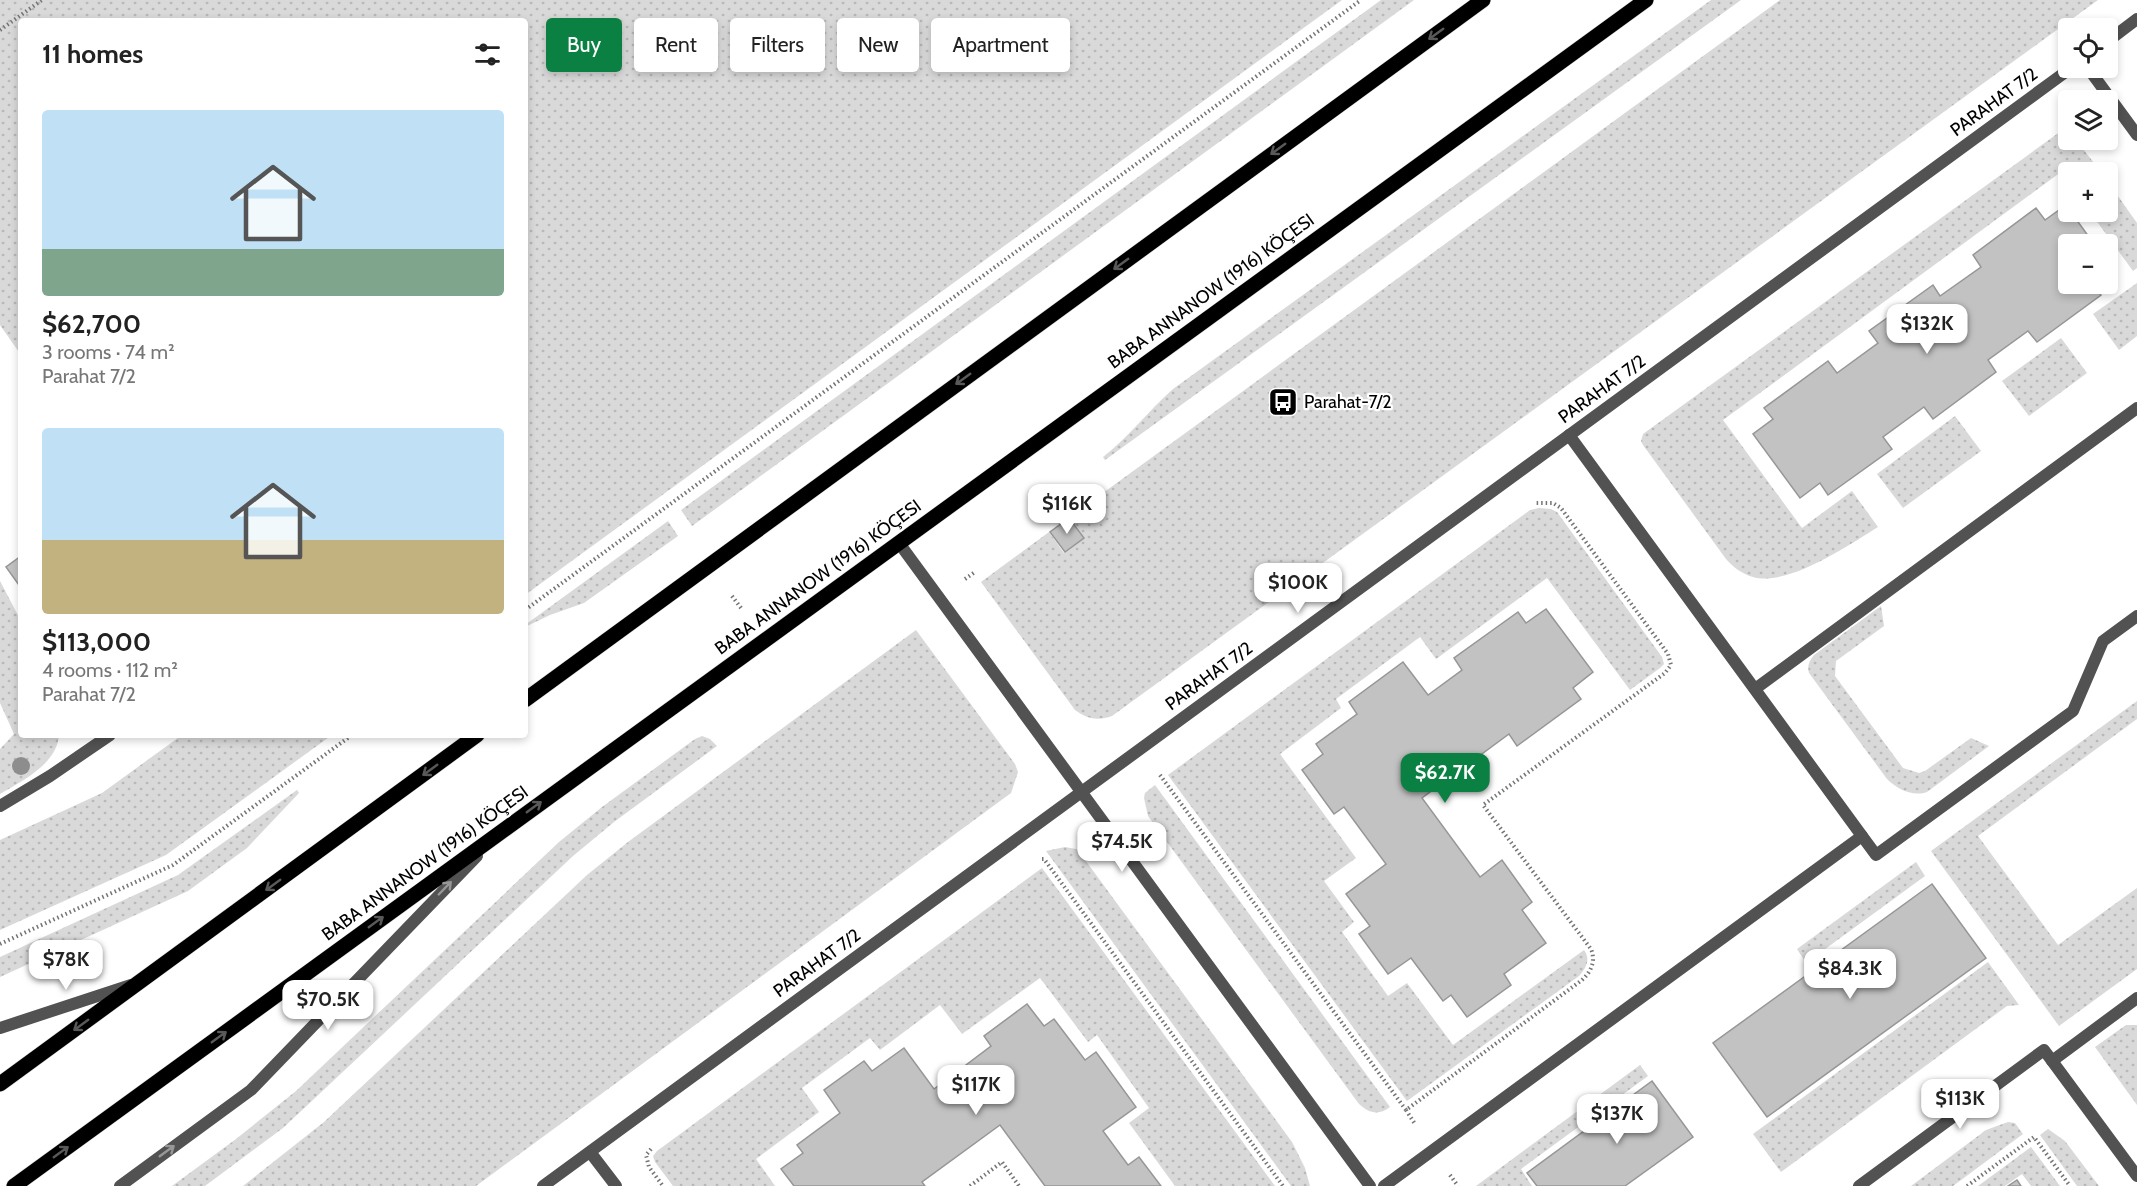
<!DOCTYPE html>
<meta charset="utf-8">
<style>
:root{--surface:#fff;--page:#f2f2f2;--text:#222;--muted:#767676;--accent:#0b8043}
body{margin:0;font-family:Cabin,sans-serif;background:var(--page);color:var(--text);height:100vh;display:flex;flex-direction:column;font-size:22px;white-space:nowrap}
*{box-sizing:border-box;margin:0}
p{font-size:20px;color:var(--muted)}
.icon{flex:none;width:33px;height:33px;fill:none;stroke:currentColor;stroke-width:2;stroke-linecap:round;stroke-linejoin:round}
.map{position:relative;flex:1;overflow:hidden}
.side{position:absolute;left:18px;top:18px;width:510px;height:720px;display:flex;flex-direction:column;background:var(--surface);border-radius:6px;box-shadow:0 3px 9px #0003}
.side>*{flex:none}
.hud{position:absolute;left:546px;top:18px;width:570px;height:54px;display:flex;gap:12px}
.fabs{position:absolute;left:2058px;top:18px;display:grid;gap:12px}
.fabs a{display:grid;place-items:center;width:60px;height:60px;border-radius:6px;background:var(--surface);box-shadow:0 3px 9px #0003;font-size:30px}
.price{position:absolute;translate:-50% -51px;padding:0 14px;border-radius:12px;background:#fff;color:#222;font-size:20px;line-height:39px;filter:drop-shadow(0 2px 3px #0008)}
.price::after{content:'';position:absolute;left:50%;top:36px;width:18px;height:14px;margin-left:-9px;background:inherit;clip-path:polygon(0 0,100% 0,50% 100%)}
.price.on{background:var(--accent);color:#fff}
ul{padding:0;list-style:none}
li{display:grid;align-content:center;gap:12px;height:318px;padding:0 24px}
li span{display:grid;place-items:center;height:186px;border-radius:6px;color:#555}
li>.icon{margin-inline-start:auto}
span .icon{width:108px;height:108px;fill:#fffc;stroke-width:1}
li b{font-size:26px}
h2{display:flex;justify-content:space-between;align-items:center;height:72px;padding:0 24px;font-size:26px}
.tag{padding:0 21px;border-radius:6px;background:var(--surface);box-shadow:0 3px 9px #0003;font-size:21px;line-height:54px}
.tag.on{background:var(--accent);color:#fff}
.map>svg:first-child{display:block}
.grass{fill:url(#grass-dots)}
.building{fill:#c2c2c2;stroke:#969696;stroke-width:1.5}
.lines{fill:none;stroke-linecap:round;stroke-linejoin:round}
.primary-casing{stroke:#dbdbdb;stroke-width:16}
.path{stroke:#747474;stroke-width:4;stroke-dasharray:1.5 3;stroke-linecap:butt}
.service{stroke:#525252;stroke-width:12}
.minor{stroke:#525252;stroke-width:12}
.tertiary{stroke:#525252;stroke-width:12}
.primary{stroke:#000;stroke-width:15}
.tree{fill:#8d8d8d}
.oneway{stroke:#595959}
.oneway2{stroke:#979797}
.labels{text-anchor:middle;stroke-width:4.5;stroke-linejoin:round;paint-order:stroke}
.street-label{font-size:18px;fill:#000;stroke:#fff}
.poi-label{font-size:18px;fill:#000;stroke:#fff;text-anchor:start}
</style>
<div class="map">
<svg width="2137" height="1186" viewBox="0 0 2137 1186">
<defs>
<pattern id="grass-dots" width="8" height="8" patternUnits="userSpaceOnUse" patternTransform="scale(1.5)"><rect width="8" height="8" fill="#d9d9d9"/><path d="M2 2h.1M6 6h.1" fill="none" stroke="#b8b8b8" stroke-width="1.8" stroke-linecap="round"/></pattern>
</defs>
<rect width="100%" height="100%" fill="#fff"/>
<!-- grass -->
<g class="grass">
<polygon points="0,0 1342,0 525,595 525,21 21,21 21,355 0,325"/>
<polygon points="1381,0 1414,0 692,526 681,510"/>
<path d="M 1711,0 L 1741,0 L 1105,460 L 1103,457 C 1129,437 1148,411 1173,389 Z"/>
<path d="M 1780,0 L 2098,0 L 1112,716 C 1098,721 1087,719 1075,710 L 981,582 L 1049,532 L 1064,553 L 1084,538 L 1070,517 Z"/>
<path d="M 2065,131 L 2068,133 L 2068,140 L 2076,140 L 2101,172 L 2068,172 L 2068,182 L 2061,172 L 1723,420 L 1802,528 L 1852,491 L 1878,527 C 1849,545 1788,587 1753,577 C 1742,574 1733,567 1726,559 L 1643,445 L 1641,441 L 1643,434 L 2057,134 Z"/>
<polygon points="2108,182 2137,223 2137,268 2133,271 2090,212 2108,212"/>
<polygon points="2137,283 2137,336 2119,350 2093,314"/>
<polygon points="2061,338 2087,373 2029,416 2002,381"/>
<polygon points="1955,416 1981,451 1903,508 1877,474"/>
<path d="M 1539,508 L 1551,509 L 1557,512 L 1662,657 L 1664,664 L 1660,668 L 1630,690 L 1547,578 L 1436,659 L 1420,637 L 1336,699 L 1341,708 L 1280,754 L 1356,858 L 1324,881 L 1354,922 L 1342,932 L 1388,996 L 1407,983 L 1453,1045 L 1584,950 C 1591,959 1586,968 1579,976 L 1407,1101 L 1168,775 L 1530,510 Z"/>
<polygon points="668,521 678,536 584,603 550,615 525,627 525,625"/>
<path d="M 0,581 L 21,621 L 21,735 L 59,735 C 57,764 22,781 0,794 L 0,749 L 14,734 L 0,703 Z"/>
<path d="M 1881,606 L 1884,626 L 1836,661 L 1835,676 L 1903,768 L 1919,773 L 1925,771 L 1971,738 L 1989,746 L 1927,792 C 1912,797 1897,789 1887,779 L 1809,673 C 1807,666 1809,661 1814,655 Z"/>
<polygon points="916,630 1015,764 1018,772 1011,793 476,1186 243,1186 324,1122 587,875 628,842"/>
<polygon points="2137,701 2137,719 1978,836 2058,945 2137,888 2137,969 2059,1026 1931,851"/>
<polygon points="182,735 332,735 166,855 0,930 0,840 102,793"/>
<polygon points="702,736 710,739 717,746 614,822 573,856 283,1128 205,1186 172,1186 236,1139 296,1091 559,842 602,807 695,739"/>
<path d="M 1155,785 L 1390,1107 C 1378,1116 1369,1113 1359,1104 L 1148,816 L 1144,798 L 1145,793 Z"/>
<polygon points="297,790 299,793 247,848 188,891 0,977 0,957 178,875"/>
<polygon points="1065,847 1076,849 1080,853 1292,1142 1305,1168 1310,1186 1291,1186 1046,851"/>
<polygon points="1916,862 1925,876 1806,963 1797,949"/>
<polygon points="1042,868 1275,1186 1175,1186 1129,1123 1149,1108 1097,1035 1088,1042 1040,978 962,1034 940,1005 880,1050 870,1038 802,1088 819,1112 756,1159 775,1186 673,1186 655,1162 653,1156 657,1151"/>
<polygon points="1988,962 2019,1005 2007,1006 1781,1172 1753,1134"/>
<polygon points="2126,1025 2137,1025 2137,1105 2095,1047"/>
<polygon points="1640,1065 1648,1076 1521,1169 1532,1186 1476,1186"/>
<polygon points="2008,1122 2015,1123 2023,1134 1953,1186 1911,1186 1986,1130"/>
<polygon points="2048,1129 2065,1141 2099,1186 2077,1186 2040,1135"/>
<polygon points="2031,1147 2060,1186 2031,1186 2022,1174 2005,1186 1978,1186"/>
</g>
<!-- building -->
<g class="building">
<polygon points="2066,205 2068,212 2071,212 2094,244 2068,244 2068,284 2092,284 2101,295 2037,342 2028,331 1988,360 1996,372 1933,419 1924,407 1883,437 1892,449 1828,495 1820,483 1800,498 1753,434 1773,419 1764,408 1828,361 1837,373 1878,343 1869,331 1933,285 1940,296 1981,267 1973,255 2036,208 2045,220"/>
<polygon points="1069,518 1084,538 1065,552 1050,532"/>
<polygon points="21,556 21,588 6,567"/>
<polygon points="1546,609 1593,672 1573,688 1581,699 1517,746 1509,734 1422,798 1480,877 1502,860 1532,902 1522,910 1546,943 1504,974 1511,985 1467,1017 1451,995 1443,1001 1411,958 1388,974 1359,934 1370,926 1346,894 1386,864 1344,807 1334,814 1302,770 1323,754 1316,744 1357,714 1349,702 1403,662 1428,695 1462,670 1454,658 1518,612 1526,623"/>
<polygon points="1932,884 1986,958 1767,1117 1713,1043"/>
<polygon points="1027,1004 1044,1026 1054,1019 1085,1060 1096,1052 1136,1107 1103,1131 1128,1165 1139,1157 1161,1186 1045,1186 1000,1125 922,1182 925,1186 794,1186 781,1169 803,1153 797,1145 840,1113 824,1090 864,1061 872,1071 904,1048 934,1089 991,1046 984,1036"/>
<polygon points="1652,1081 1693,1137 1625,1186 1537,1186 1527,1173"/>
<polygon points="2017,1180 2021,1186 2008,1186"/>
</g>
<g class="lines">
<!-- primary casing -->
<g class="primary-casing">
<g id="primary">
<polyline points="525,700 1483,0"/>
<polyline points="0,1084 477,735"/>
<polyline points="14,1186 1646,0"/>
</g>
</g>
<!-- path -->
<g class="path">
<polyline points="0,30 42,0"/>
<polyline points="965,579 975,572"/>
<polyline points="732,596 741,608"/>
<polyline points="525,610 1361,0"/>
<path d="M 1160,775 L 1406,1110 L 1582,980 C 1591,972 1596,961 1591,949 L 1483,805 L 1665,673 L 1671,665 L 1668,654 L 1561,508 L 1553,503 L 1534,503"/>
<polyline points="1042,859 1044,859 1283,1186"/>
<polyline points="0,944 173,865 352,735"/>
<polyline points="1406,1110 1415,1124"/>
<polyline points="651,1149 646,1155 649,1167 663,1186"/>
<polyline points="1450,1175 1458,1186"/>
<polyline points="970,1186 1002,1162 1019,1186"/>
<polyline points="1967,1186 2034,1137 2070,1186"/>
</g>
<!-- service -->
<g class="service">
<polyline points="2088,68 2137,135"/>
<polyline points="1755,689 2137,408"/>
<polyline points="0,806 50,776 110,735"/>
<polyline points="1862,836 1876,855 2073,711 2103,641 2137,616"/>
<polyline points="2052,1061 2137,998"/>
<polyline points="590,1152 616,1186"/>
<polyline points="1384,1186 1862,836 1569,435"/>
</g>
<!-- minor -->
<g class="minor">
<polyline points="2108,41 2137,19"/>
<polyline points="899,543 1370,1186"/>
<polyline points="0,1028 131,985"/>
<polyline points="543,1186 2071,68"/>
<polyline points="1859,1186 2044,1050 2137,1176"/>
</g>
<!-- tertiary -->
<polyline class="tertiary" points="120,1186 251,1090 477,856"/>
<!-- primary -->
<use href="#primary" class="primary"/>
</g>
<!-- trees -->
<circle class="tree" cx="21" cy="766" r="9"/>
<!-- one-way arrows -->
<defs><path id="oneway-shaft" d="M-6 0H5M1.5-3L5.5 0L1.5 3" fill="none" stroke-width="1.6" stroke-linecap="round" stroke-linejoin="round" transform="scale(1.5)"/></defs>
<g class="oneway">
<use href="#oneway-shaft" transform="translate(1436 34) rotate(144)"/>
<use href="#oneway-shaft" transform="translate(1278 149) rotate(144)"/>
<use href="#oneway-shaft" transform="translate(1121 264) rotate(144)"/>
<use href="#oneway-shaft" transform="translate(963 379) rotate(144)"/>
<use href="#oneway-shaft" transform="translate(430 770) rotate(144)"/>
<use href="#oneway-shaft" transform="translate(534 807) rotate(-36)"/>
<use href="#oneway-shaft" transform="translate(273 885) rotate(144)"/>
<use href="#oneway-shaft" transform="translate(376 922) rotate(-36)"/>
<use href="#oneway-shaft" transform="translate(81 1025) rotate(144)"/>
<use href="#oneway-shaft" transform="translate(219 1037) rotate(-36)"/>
<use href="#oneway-shaft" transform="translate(61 1152) rotate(-36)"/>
</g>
<g class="oneway2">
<use href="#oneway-shaft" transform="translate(445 888) rotate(-46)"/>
<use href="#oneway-shaft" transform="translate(167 1151) rotate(-36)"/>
</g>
<!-- icons -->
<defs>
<g id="bus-square" transform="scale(1.5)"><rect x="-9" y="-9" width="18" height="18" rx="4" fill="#000" stroke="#fff"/><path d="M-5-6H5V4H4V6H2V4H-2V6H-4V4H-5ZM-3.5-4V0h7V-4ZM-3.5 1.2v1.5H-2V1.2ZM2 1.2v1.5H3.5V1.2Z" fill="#fff"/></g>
</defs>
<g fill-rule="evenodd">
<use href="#bus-square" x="1283" y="402"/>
</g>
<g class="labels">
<!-- street labels -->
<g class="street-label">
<text transform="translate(1994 102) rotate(-36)" y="6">PARAHAT 7/2</text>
<text transform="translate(1211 291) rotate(-36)" y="6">BABA ANNANOW (1916) KÖÇESI</text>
<text transform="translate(1602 389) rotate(-36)" y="6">PARAHAT 7/2</text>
<text transform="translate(818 577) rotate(-36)" y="6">BABA ANNANOW (1916) KÖÇESI</text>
<text transform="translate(1209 676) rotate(-36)" y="6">PARAHAT 7/2</text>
<text transform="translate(425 863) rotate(-36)" y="6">BABA ANNANOW (1916) KÖÇESI</text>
<text transform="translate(817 963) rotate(-36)" y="6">PARAHAT 7/2</text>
</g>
<!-- poi labels -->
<g class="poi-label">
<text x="1304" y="408">Parahat-7/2</text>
</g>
</g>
</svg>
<div class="fabs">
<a><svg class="icon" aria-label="locate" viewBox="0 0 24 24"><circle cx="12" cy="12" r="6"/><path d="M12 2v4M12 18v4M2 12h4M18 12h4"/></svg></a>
<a><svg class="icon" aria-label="layers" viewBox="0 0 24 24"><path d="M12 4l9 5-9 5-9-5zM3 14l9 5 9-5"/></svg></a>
<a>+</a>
<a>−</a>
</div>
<b class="price" style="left:1927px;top:355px">$132K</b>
<b class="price" style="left:1067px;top:535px">$116K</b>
<b class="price" style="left:1298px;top:614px">$100K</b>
<b class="price on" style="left:1445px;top:804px">$62.7K</b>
<b class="price" style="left:1122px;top:873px">$74.5K</b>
<b class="price" style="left:66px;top:991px">$78K</b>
<b class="price" style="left:1850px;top:1000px">$84.3K</b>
<b class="price" style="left:328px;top:1031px">$70.5K</b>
<b class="price" style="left:976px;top:1116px">$117K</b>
<b class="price" style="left:1960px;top:1130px">$113K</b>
<b class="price" style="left:1617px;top:1145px">$137K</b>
<div class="hud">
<a class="tag on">Buy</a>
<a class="tag">Rent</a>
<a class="tag">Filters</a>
<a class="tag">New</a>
<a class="tag">Apartment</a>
</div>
<section class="side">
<h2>11 homes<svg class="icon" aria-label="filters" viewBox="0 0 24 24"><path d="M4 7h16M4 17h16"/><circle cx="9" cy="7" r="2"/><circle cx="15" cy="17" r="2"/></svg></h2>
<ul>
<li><span style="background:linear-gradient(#bfe0f5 75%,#7fa58c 0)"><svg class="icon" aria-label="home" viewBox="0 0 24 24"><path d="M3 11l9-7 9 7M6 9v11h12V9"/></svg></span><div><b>$62,700</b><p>3 rooms · 74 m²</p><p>Parahat 7/2</p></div></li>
<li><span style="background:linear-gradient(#bfe0f5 60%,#c2b280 0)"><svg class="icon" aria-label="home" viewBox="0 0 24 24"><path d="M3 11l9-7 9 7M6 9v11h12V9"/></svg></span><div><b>$113,000</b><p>4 rooms · 112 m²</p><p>Parahat 7/2</p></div></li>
</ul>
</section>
</div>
